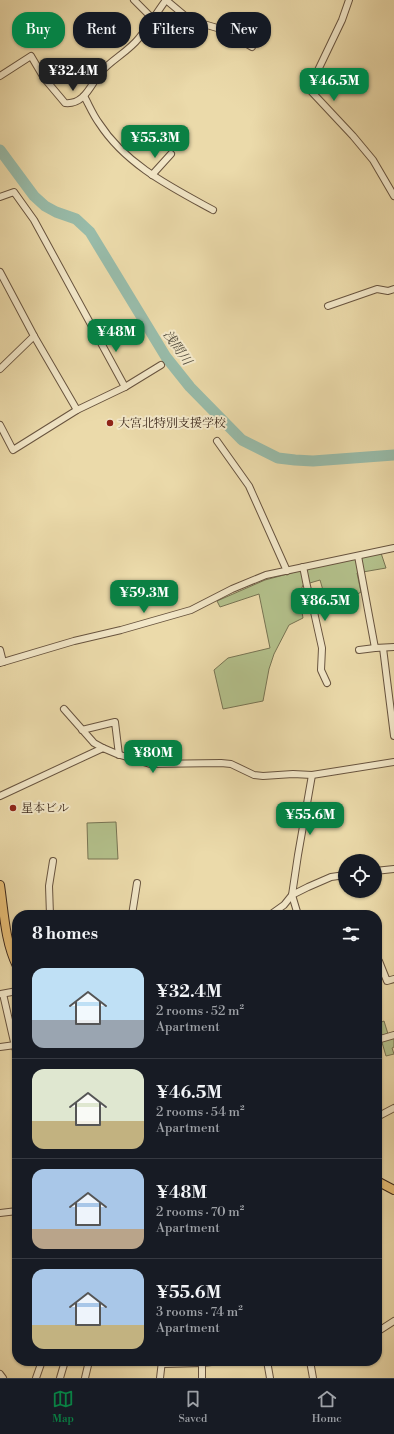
<!DOCTYPE html>
<meta charset="utf-8">
<style>
:root{--surface:#171b24;--page:#20242c;--text:#f1f3f6;--muted:#9ea1a6;--line:#363941;--accent:#0b8043}
body{margin:0;font-family:"Libre Bodoni","Noto Serif JP",serif;background:var(--page);color:var(--text);height:100vh;display:flex;flex-direction:column;font-size:15px;white-space:nowrap}
*{box-sizing:border-box;margin:0}
p{font-size:13px;color:var(--muted)}
.icon{flex:none;width:22px;height:22px;fill:none;stroke:currentColor;stroke-width:2;stroke-linecap:round;stroke-linejoin:round}
.map{position:relative;flex:1;overflow:hidden}
.drawer{position:absolute;left:12px;top:910px;width:370px;height:456px;display:flex;flex-direction:column;background:var(--surface);border-radius:16px;box-shadow:0 1px 3px #0004}
.drawer>*{flex:none}
.hud{position:absolute;left:12px;top:12px;width:370px;height:36px;display:flex;gap:8px}
.tools{position:absolute;left:338px;top:854px;display:grid;gap:8px}
.tools a{display:grid;place-items:center;width:44px;height:44px;border-radius:50%;background:var(--surface);box-shadow:0 1px 3px #0004;font-size:20px}
.price{position:absolute;translate:-50% -34px;padding:0 9px;border-radius:8px;background:var(--accent);color:#fff;font-size:13px;line-height:26px;filter:drop-shadow(0 1px 2px #0008)}
.price::after{content:'';position:absolute;left:50%;top:24px;width:12px;height:9px;margin-left:-6px;background:inherit;clip-path:polygon(0 0,100% 0,50% 100%)}
.price.selected{background:#222;color:#fff}
ul{padding:0;list-style:none}
li{display:flex;align-items:center;gap:12px;height:100px;padding:0 20px}
li+li{border-top:1px solid var(--line)}
li span{display:grid;place-items:center;flex:none;width:112px;height:80px;border-radius:12px;color:#555}
li>.icon{margin-inline-start:auto}
span .icon{width:48px;height:48px;fill:#fffc;stroke-width:1}
li b{font-size:17px}
h2{display:flex;justify-content:space-between;align-items:center;height:48px;padding:0 20px;font-size:17px}
.chip{padding:0 14px;border-radius:16px;background:var(--surface);box-shadow:0 1px 3px #0004;font-size:14px;line-height:36px}
.chip.selected{background:var(--accent);color:#fff}
.dock{display:flex;justify-content:space-around;align-items:center;height:56px;border-top:1px solid var(--line);background:var(--surface);font-size:11px;color:var(--muted)}
.dock a{display:grid;justify-items:center;gap:2px}
.dock .selected{color:var(--accent)}
.map>svg:first-child{display:block}
.green{fill:#b3c08b;stroke:#787453}
.lines{fill:none;stroke-linecap:round;stroke-linejoin:round}
.river{stroke:#98bba9;stroke-width:11}
.minor-casing{stroke:#68543f;stroke-width:8}
.major-casing{stroke:#3c281b;stroke-width:10}
.minor{stroke:#f2e7c8;stroke-width:6}
.major{stroke:#e6bd75;stroke-width:8}
.poi-dot{fill:#8f2418;stroke:#f2e7c8;stroke-width:1.5}
.labels{text-anchor:middle;stroke-width:4;stroke-linejoin:round;paint-order:stroke}
.poi-label{font-size:12px;fill:#3c281b;stroke:#f2e7c8;text-anchor:start}
.water-label{font-size:13px;font-style:italic;fill:#534d3e;stroke:#f2e7c8}
</style>
<div class="map">
<svg width="394" height="1378" viewBox="0 0 394 1378">
<rect width="100%" height="100%" fill="#ebdaaa"/>
<filter id="stains"><feTurbulence type="fractalNoise" baseFrequency=".005" numOctaves="4"/><feColorMatrix values="0 0 0 0 .2 0 0 0 0 .09 0 0 0 0 .02 0 0 0 .5 -.17"/></filter>
<radialGradient id="worn" r=".72"><stop offset=".6" stop-color="#630" stop-opacity="0"/><stop offset="1" stop-color="#630" stop-opacity=".3"/></radialGradient>
<!-- green -->
<g class="green">
<polygon points="381,553 386,568 357,573 361,592 341,604 327,604 320,580 303,585 299,595 303,618 289,625 274,654 269,669 263,701 223,709 214,670 228,658 270,648 259,594 220,607 217,601 265,580 325,564"/>
<polygon points="116,822 118,859 88,859 87,823"/>
<polygon points="384,1021 388,1034 377,1038 377,1024"/>
<polygon points="394,1035 394,1047 392,1048 394,1054 386,1056 381,1039"/>
</g>
<g class="lines">
<!-- river -->
<polyline class="river" points="0,150 34,196 45,206 56,212 76,219 90,232 166,357 190,387 242,440 278,458 295,460 313,461 394,455"/>
<!-- minor casing -->
<g class="minor-casing">
<g id="minor">
<polyline points="134,0 152,18"/>
<polyline points="166,0 190,20 224,30 252,47"/>
<polyline points="349,0 342,20 309,89 353,136 373,160 394,196"/>
<path d="M 0,76 L 31,56 L 44,78 L 65,103 C 84,105 90,86 100,73 C 111,60 128,52 139,38 C 149,26 157,12 166,0"/>
<path d="M 84,96 C 89,105 93,115 99,123 C 126,165 171,187 213,210"/>
<polyline points="152,175 171,154"/>
<polyline points="0,197 14,192 34,220 125,387 77,410 13,450 0,425"/>
<polyline points="0,272 34,336 0,369"/>
<polyline points="328,306 377,289 388,291 394,289"/>
<polyline points="34,336 77,410"/>
<polyline points="125,387 161,365"/>
<polyline points="217,441 249,486 287,571"/>
<polyline points="358,556 375,648 394,647"/>
<path d="M 303,567 C 305,575 306,583 308,590 C 310,598 316,604 314,612 L 322,648 L 321,670 L 327,683"/>
<polyline points="383,648 394,736"/>
<polyline points="0,650 3,662"/>
<polyline points="359,650 375,648"/>
<polyline points="0,663 74,641 121,630 191,610 232,589 266,575 394,548"/>
<polyline points="64,709 94,743 103,748"/>
<polyline points="82,730 115,722 119,755"/>
<polyline points="0,796 103,748 117,754 150,764 221,763 231,764 254,775 263,776 293,774 312,775 394,762"/>
<polyline points="375,871 394,869"/>
<polyline points="50,915 49,886 53,861"/>
<polyline points="132,915 137,883"/>
<polyline points="270,915 284,905 292,895 308,887 331,877 345,875"/>
<polyline points="298,915 292,895 298,855 312,775"/>
<polyline points="379,961 387,981 394,979"/>
<polyline points="1,994 17,991"/>
<polyline points="3,994 17,1055"/>
<polyline points="377,1040 394,1035"/>
<polyline points="0,1047 15,1045"/>
<polyline points="377,1117 394,1108"/>
<polyline points="0,1213 17,1211"/>
<polyline points="377,1332 394,1321"/>
<polyline points="267,1361 270,1378"/>
<polyline points="310,1361 313,1378"/>
<polyline points="162,1364 202,1363 221,1361"/>
<polyline points="0,1374 3,1378"/>
<polyline points="36,1378 42,1361"/>
<polyline points="60,1378 65,1361"/>
<polyline points="85,1378 89,1361"/>
<polyline points="160,1378 162,1361"/>
<polyline points="202,1378 202,1363"/>
</g>
</g>
<!-- major casing -->
<g class="major-casing">
<g id="major">
<path d="M 0,885 C 4,912 5,942 17,966"/>
<polyline points="377,1181 394,1190"/>
</g>
</g>
<!-- minor -->
<use href="#minor" class="minor"/>
<!-- major -->
<use href="#major" class="major"/>
</g>
<!-- markers -->
<g class="poi-dot">
<circle cx="110" cy="423" r="4"/>
<circle cx="13" cy="808" r="4"/>
</g>
<g class="labels">
<!-- poi labels -->
<g class="poi-label">
<text x="118" y="427">大宮北特別支援学校</text>
<text x="21" y="812">星本ビル</text>
</g>
<!-- water labels -->
<g class="water-label">
<text transform="translate(178 347) rotate(55)" y="5">浅間川</text>
</g>
</g>
<rect width="100%" height="100%" filter="url(#stains)"/>
<rect width="100%" height="100%" fill="url(#worn)"/>
</svg>
<div class="tools">
<a><svg class="icon" aria-label="locate" viewBox="0 0 24 24"><circle cx="12" cy="12" r="6"/><path d="M12 2v4M12 18v4M2 12h4M18 12h4"/></svg></a>
</div>
<b class="price selected" style="left:73px;top:92px">¥32.4M</b>
<b class="price" style="left:334px;top:102px">¥46.5M</b>
<b class="price" style="left:155px;top:159px">¥55.3M</b>
<b class="price" style="left:116px;top:353px">¥48M</b>
<b class="price" style="left:144px;top:614px">¥59.3M</b>
<b class="price" style="left:325px;top:622px">¥86.5M</b>
<b class="price" style="left:153px;top:774px">¥80M</b>
<b class="price" style="left:310px;top:836px">¥55.6M</b>
<div class="hud">
<a class="chip selected">Buy</a>
<a class="chip">Rent</a>
<a class="chip">Filters</a>
<a class="chip">New</a>
</div>
<section class="drawer">
<h2>8 homes<svg class="icon" aria-label="filters" viewBox="0 0 24 24"><path d="M4 7h16M4 17h16"/><circle cx="9" cy="7" r="2"/><circle cx="15" cy="17" r="2"/></svg></h2>
<ul>
<li><span style="background:linear-gradient(#bfe0f5 65%,#9aa5b1 0)"><svg class="icon" aria-label="home" viewBox="0 0 24 24"><path d="M3 11l9-7 9 7M6 9v11h12V9"/></svg></span><div><b>¥32.4M</b><p>2 rooms · 52 m²</p><p>Apartment</p></div></li>
<li><span style="background:linear-gradient(#dfe7d0 65%,#c2b280 0)"><svg class="icon" aria-label="home" viewBox="0 0 24 24"><path d="M3 11l9-7 9 7M6 9v11h12V9"/></svg></span><div><b>¥46.5M</b><p>2 rooms · 54 m²</p><p>Apartment</p></div></li>
<li><span style="background:linear-gradient(#a9c7e8 75%,#b9a48a 0)"><svg class="icon" aria-label="home" viewBox="0 0 24 24"><path d="M3 11l9-7 9 7M6 9v11h12V9"/></svg></span><div><b>¥48M</b><p>2 rooms · 70 m²</p><p>Apartment</p></div></li>
<li><span style="background:linear-gradient(#a9c7e8 70%,#c2b280 0)"><svg class="icon" aria-label="home" viewBox="0 0 24 24"><path d="M3 11l9-7 9 7M6 9v11h12V9"/></svg></span><div><b>¥55.6M</b><p>3 rooms · 74 m²</p><p>Apartment</p></div></li>
</ul>
</section>
</div>
<nav class="dock">
<a class="selected"><svg class="icon" aria-label="map" viewBox="0 0 24 24"><path d="M3 6l6-2 6 2 6-2v14l-6 2-6-2-6 2zM9 4v14M15 6v14"/></svg>Map</a>
<a><svg class="icon" aria-label="saved" viewBox="0 0 24 24"><path d="M7 4h10v16l-5-4-5 4z"/></svg>Saved</a>
<a><svg class="icon" aria-label="home" viewBox="0 0 24 24"><path d="M3 11l9-7 9 7M6 9v11h12V9"/></svg>Home</a>
</nav>
